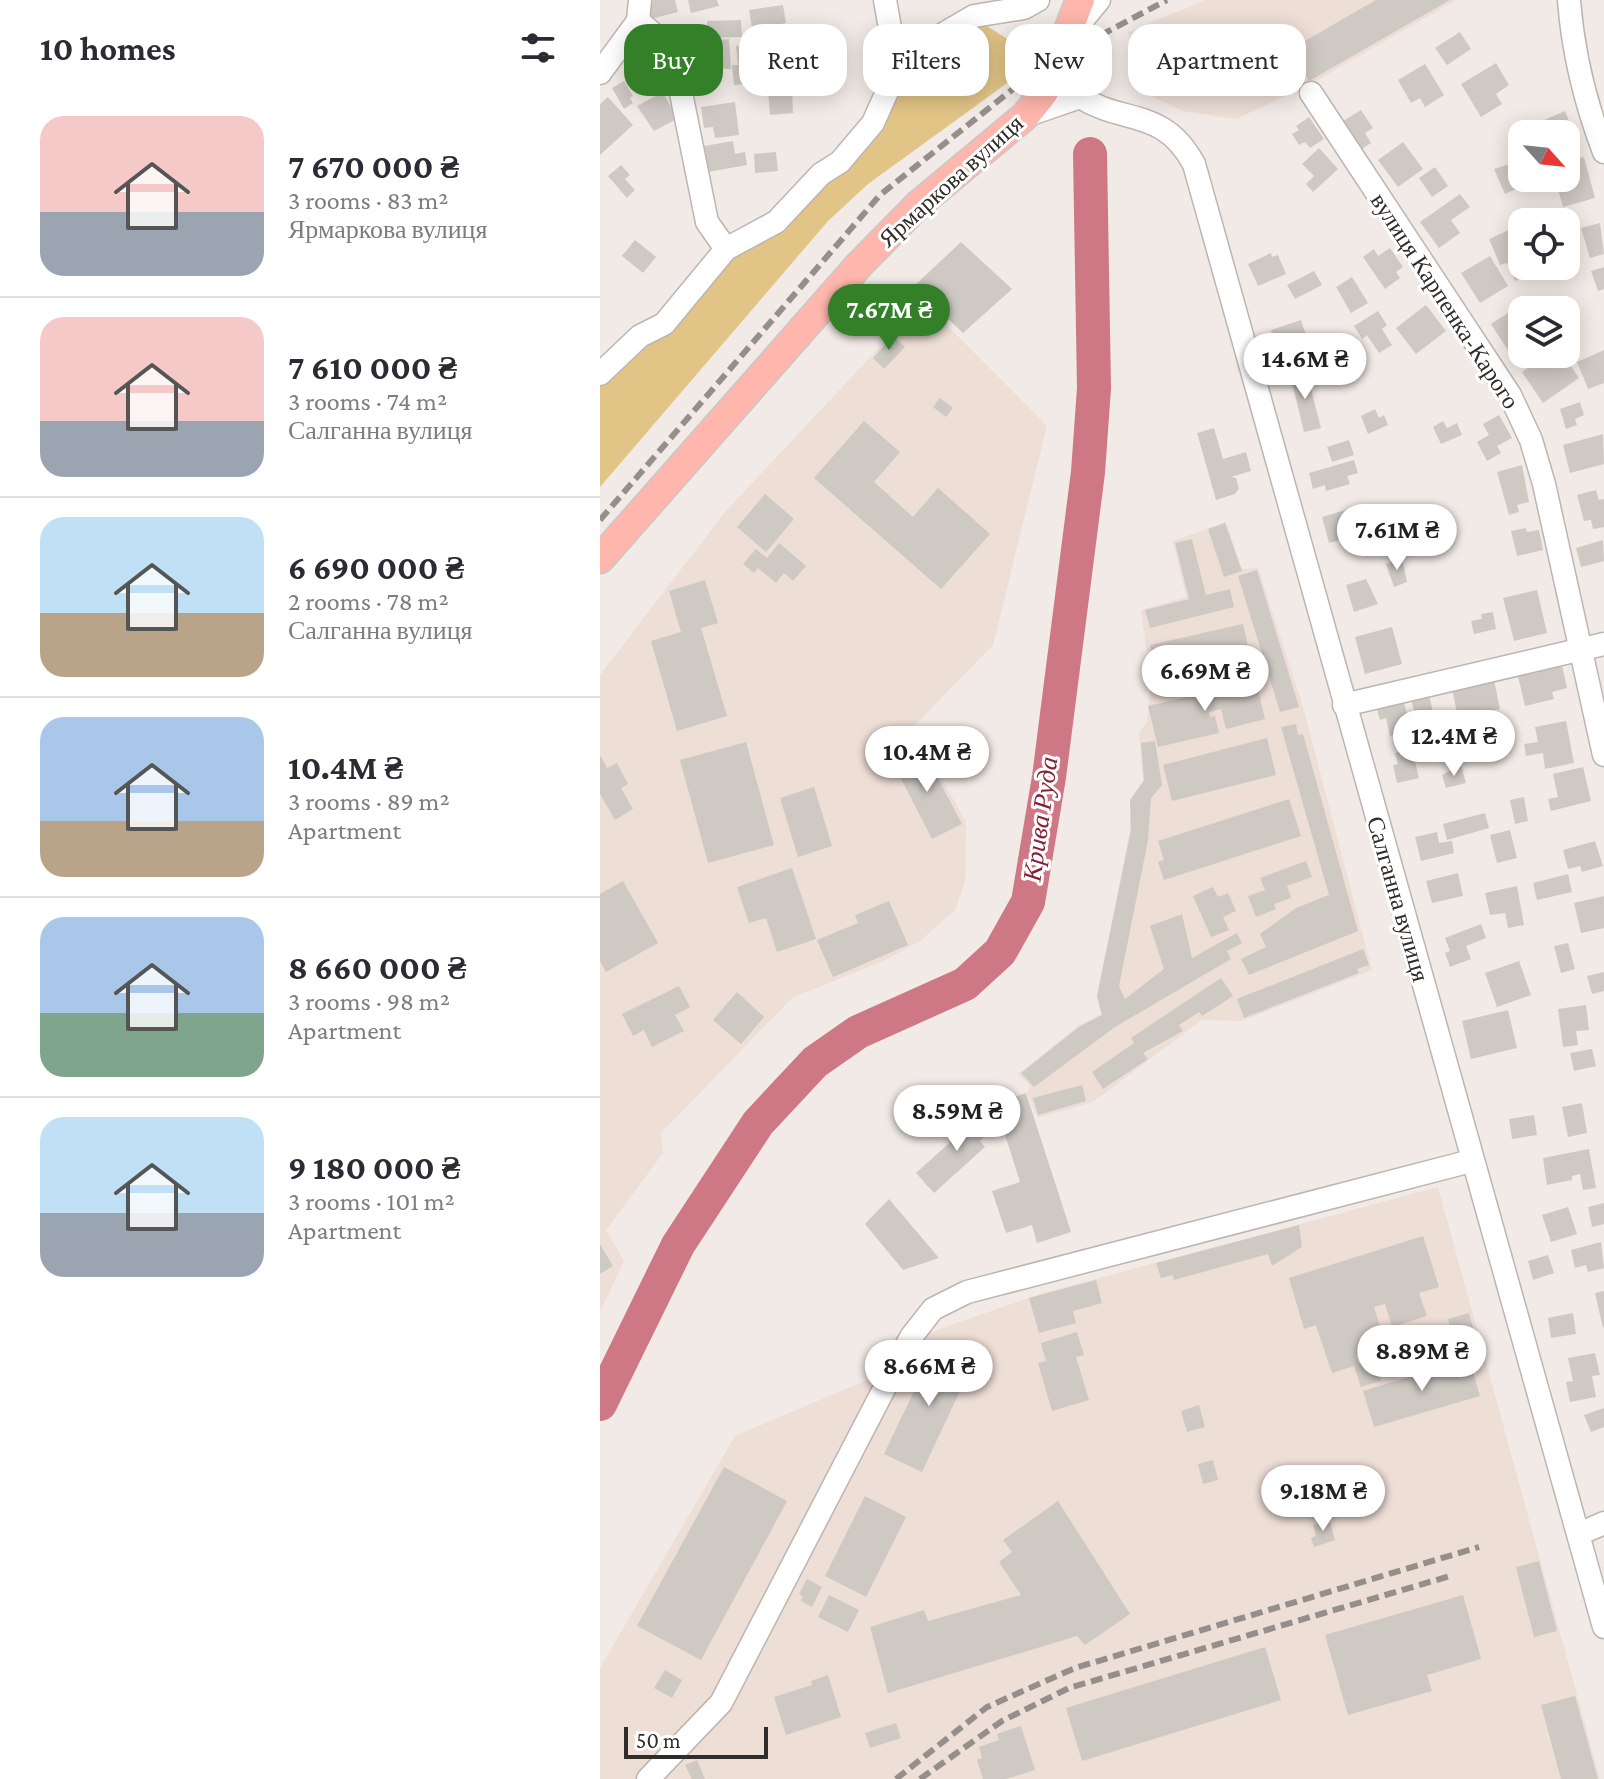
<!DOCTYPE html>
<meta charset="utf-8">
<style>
:root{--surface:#fff;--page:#f7f7f7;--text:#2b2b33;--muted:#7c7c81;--line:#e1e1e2;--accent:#338029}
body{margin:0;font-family:"Crimson Pro",serif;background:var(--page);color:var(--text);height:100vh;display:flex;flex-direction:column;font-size:30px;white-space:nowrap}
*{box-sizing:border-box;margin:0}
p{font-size:26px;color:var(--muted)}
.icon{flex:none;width:44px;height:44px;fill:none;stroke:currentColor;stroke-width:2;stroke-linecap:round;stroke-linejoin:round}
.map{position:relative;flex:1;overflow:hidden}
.sheet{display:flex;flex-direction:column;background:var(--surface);width:600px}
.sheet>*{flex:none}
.top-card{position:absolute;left:24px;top:24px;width:760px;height:72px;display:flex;gap:16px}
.needle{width:52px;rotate:117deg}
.controls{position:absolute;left:908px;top:120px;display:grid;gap:16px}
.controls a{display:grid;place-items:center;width:72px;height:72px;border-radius:16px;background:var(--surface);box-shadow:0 4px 20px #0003;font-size:40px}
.scale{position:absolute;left:24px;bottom:20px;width:144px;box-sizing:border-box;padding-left:8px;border:4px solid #2f2c2a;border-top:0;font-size:22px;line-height:28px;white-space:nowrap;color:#2f2c2a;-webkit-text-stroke:6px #fff;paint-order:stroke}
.price{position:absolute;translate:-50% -68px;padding:0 18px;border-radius:28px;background:#fff;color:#222;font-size:26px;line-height:52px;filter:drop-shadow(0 2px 4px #0008)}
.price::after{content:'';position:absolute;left:50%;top:48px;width:24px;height:18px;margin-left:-12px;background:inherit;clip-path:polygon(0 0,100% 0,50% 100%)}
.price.selected{background:var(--accent);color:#fff}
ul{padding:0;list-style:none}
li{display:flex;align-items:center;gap:24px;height:200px;padding:0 40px}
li+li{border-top:2px solid var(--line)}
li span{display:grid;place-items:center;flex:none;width:224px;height:160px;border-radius:24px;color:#555}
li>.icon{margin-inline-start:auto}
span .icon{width:96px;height:96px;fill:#fffc;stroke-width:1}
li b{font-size:34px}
h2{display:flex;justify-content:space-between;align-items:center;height:96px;padding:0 40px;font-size:34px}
.pill{padding:0 28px;border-radius:24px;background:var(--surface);box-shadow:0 4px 20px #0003;font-size:28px;line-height:72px}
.pill.selected{background:var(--accent);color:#fff}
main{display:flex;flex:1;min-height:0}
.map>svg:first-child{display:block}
.built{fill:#edded6}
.green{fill:#e1c486}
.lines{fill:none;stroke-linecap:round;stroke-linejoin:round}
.river{stroke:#cd7884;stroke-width:34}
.building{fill:#cfc9c4}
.minor-casing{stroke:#bdb5b2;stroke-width:25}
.major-casing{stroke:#c9c8c8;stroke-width:31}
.minor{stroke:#fff;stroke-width:22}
.major{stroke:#ffb6ac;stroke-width:28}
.rail{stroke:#958f8c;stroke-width:6;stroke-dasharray:12 6;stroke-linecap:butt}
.labels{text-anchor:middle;stroke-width:6;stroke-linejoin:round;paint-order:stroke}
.street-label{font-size:24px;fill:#2f2c2a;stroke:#fff}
.water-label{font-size:26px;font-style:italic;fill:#852038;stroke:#fff}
</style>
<main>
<section class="sheet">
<h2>10 homes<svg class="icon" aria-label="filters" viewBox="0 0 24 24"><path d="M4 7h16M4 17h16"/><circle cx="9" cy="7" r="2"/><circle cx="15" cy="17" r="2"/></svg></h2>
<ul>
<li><span style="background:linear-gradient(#f6c9c9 60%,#9aa5b1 0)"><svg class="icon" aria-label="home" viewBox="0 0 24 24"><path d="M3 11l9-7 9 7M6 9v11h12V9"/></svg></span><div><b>7 670 000 ₴</b><p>3 rooms · 83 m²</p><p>Ярмаркова вулиця</p></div></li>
<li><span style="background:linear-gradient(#f6c9c9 65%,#9aa5b1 0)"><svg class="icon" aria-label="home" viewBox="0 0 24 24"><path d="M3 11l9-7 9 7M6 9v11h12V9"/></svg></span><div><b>7 610 000 ₴</b><p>3 rooms · 74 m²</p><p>Салганна вулиця</p></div></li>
<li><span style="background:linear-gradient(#bfe0f5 60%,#b9a48a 0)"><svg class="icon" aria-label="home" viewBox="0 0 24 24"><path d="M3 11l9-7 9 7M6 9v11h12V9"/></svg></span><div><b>6 690 000 ₴</b><p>2 rooms · 78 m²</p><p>Салганна вулиця</p></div></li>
<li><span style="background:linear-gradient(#a9c7e8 65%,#b9a48a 0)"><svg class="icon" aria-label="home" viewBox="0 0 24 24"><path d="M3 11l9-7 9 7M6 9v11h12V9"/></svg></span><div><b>10.4M ₴</b><p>3 rooms · 89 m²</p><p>Apartment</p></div></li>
<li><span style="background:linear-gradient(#a9c7e8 60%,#7fa58c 0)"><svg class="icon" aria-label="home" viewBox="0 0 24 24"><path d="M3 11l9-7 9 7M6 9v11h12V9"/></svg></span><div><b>8 660 000 ₴</b><p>3 rooms · 98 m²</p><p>Apartment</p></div></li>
<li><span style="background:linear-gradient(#bfe0f5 60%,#9aa5b1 0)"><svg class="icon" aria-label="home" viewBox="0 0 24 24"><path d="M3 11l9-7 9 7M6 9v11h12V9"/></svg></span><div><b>9 180 000 ₴</b><p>3 rooms · 101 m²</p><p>Apartment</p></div></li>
</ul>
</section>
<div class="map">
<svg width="1004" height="1779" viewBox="0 0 1004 1779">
<rect width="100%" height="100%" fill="#f2eae6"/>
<!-- built -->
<g class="built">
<polygon points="606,0 856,0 707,86 636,119 583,111 545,93 528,32"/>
<polygon points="323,301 447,426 393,645 313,727 366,822 365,882 355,910 320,941 283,961 192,998 61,1133 63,1153 6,1230 24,1261 0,1312 0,675 125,512"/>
<polygon points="626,522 642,569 658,568 702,703 772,970 642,1021 602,1020 493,1102 438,1118 427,1094 430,1086 418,1074 478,1026 501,1014 497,996 530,830 530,800 543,780 539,733 547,722 551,682 541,610 586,597 573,541"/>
<polygon points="838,1187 1000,1779 0,1779 0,1668 135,1436 274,1377 296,1336 331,1332 440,1294"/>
</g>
<!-- green -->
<polygon class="green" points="376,19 420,47 424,61 410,81 268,184 228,221 0,487 0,379 128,253 222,178 307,58"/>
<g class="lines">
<!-- river -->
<polyline class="river" points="0,1404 78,1245 158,1123 215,1062 258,1032 365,984 400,952 428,902 449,777 488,472 494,388 490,154"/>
</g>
<!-- building -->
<g class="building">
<polygon points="55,0 75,0 78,12 51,19 46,2"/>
<polygon points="88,0 117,0 119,6 91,13"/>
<polygon points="776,0 850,0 709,81 691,49"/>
<polygon points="183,5 186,23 171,26 173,37 154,40 149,10"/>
<polygon points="141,20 142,37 107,38 107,21"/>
<polygon points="860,32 871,49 847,65 835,48"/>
<polygon points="129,39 131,69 95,67 93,42"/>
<polygon points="165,43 166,58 158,59 160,83 134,85 132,65 138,65 136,46"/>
<polygon points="206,45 206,63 191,64 192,73 174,74 172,47"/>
<polygon points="896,63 909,85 896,94 902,104 881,117 861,84"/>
<polygon points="825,64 844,95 825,107 820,98 811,103 798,80"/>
<polygon points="24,81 33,96 30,98 33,103 24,109 12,88"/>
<polygon points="192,88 193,113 170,115 168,90"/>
<polygon points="63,92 77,119 54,131 37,106"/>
<polygon points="8,97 33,125 0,155 0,104"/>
<polygon points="135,102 139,135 115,138 113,127 104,128 101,107"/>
<polygon points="761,110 773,128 765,133 771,143 757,152 740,123"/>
<polygon points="965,111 975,135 966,139 966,134 945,134 940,122"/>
<polygon points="709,117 724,139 710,148 705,142 699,145 692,134 699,130 696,126"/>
<polygon points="133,141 135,154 145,152 147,165 108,172 104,146"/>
<polygon points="803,142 823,169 798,187 778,160"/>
<polygon points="719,148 738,169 713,192 706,184 714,176 702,164"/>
<polygon points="176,152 178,171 155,173 154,154"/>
<polygon points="984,157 995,198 963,207 955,178 966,178 966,162"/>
<polygon points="922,160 925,185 905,194 894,169"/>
<polygon points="21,165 30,175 25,179 35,190 27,198 8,176"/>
<polygon points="835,167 848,186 832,197 819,178"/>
<polygon points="860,194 870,207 851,220 860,233 839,248 820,222"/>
<polygon points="1000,223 1004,254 990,258 981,228"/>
<polygon points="913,228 922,249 922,266 929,266 932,273 915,281 907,263 900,265 889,239"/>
<polygon points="35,240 56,257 43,273 22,256"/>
<polygon points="361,242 412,289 363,333 314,286"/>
<polygon points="790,248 803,267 796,272 800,278 785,289 763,257 774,249 778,256"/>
<polygon points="671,253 672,257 678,255 686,274 658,286 648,264"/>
<polygon points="890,256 908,286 880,303 861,273"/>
<polygon points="1004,267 1004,289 998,291 991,271"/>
<polygon points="714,271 722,285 695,299 687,285"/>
<polygon points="752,277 768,303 751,313 736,287"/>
<polygon points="961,296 965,306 960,310 945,310 943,305"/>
<polygon points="928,300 934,310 922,310 922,348 911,355 891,324"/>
<polygon points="826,305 846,331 816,354 796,328"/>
<polygon points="778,311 787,325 782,329 792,345 779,353 767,335 762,339 754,326"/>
<polygon points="701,320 708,341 712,340 716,352 711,354 714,361 694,367 693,363 682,366 671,330"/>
<polygon points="293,336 305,347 284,369 273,358"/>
<polygon points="1004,350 1004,383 988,389 977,362"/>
<polygon points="948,354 963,354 979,378 943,403 922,372"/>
<polygon points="706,370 721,428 704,432 690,374"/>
<polygon points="340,398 353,408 346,417 333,407"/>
<polygon points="980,402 984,415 975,419 977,425 966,429 960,409"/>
<polygon points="775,409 779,418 784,415 788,425 768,434 761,416"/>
<polygon points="899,415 912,438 897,446 901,453 887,461 877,442 889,435 883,424"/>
<polygon points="264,421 300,452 274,482 313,517 338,488 390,534 341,589 214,478"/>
<polygon points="843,421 847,428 857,423 862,435 841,444 833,427"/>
<polygon points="614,428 623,459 646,452 651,471 631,477 636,478 639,489 635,494 616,500 597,433"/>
<polygon points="1003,434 1004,464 970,473 963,445"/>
<polygon points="749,440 754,455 732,462 727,447"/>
<polygon points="754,460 758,473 747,476 750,484 726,491 725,485 713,489 709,473"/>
<polygon points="922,465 929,502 917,505 919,512 909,515 897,472"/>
<polygon points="996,490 999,500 1004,499 1004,527 993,529 991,520 984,521 977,495"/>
<polygon points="165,494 194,519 166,552 137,527"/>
<polygon points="763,505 767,521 757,524 760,535 729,543 722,517"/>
<polygon points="796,521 802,542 771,552 766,538 777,534 775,527"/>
<polygon points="625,523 642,571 624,577 608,529"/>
<polygon points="926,528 927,532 939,530 943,550 917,556 911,531"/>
<polygon points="592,539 606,595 630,589 634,607 550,628 545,610 589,599 575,543"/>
<polygon points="1003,540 1004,561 981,567 976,548"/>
<polygon points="179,543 206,566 193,581 184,573 176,583 158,568 154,573 143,564 156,549 167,558"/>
<polygon points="802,558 807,582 794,587 786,564"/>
<polygon points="657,570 699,707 680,712 638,576"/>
<polygon points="766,579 778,604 754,612 746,585"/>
<polygon points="105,580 118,623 101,628 127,716 77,731 51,641 81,632 69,591"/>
<polygon points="937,590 947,633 914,641 903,598"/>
<polygon points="893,612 896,629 874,634 871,621 882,619 881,614"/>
<polygon points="643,624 651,660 558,681 550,645"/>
<polygon points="792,627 802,664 765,674 755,637"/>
<polygon points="961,661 967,688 952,692 954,699 925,706 917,672"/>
<polygon points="894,680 900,709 858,717 852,689"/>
<polygon points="656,681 665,719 626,729 621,709 609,712 610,717 615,716 619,733 558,747 548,706"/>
<polygon points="828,691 836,725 813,730 810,715 815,714 810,695"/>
<polygon points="803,699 811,730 790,736 786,718 780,720 776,707"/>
<polygon points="966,721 974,763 945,769 943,753 926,756 924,744 938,742 935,727"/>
<polygon points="696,724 698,735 703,734 758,931 649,975 641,959 666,947 660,934 696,908 729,895 681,727"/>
<polygon points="667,738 676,775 572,801 563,765"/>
<polygon points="555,741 562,785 551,798 548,840 519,986 524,997 525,999 564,969 550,926 582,914 592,958 637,933 642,943 627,951 631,959 515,1027 434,1087 421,1073 479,1027 502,1015 497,996 531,830 530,800 544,781 541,743"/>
<polygon points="146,742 174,845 108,863 80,760"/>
<polygon points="322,748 362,824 332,839 293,763"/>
<polygon points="812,749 819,778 797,783 793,765 798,764 795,753"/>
<polygon points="0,755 7,768 17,763 28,784 21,788 33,809 15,820 0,794"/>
<polygon points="861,765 866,783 846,788 842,775"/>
<polygon points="983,767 991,801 951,811 948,799 958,797 953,774"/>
<polygon points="214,787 232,846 198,857 180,798"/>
<polygon points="924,797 928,821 915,824 910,800"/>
<polygon points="689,799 701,836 564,880 558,862 564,860 558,841"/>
<polygon points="885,813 889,828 847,840 843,824"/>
<polygon points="910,830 917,858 897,863 890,835"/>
<polygon points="837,832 839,843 852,841 854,853 821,861 815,837"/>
<polygon points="995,841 1003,866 982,872 980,866 968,869 963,850"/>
<polygon points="706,861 712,877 687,886 691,898 674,904 676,909 656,917 648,896 665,890 660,878"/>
<polygon points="192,868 216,939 177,952 166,918 149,923 137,887"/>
<polygon points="858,873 863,896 832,903 826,881"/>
<polygon points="968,874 972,892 937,900 933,883"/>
<polygon points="23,881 58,943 6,972 0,961 0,894"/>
<polygon points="917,886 924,925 908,928 905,913 890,915 885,893"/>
<polygon points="613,887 618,897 628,893 636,911 623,917 629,930 611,937 593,896"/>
<polygon points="1004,896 1004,928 981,933 974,903"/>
<polygon points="289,901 308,945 233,977 217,940 258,923 255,915"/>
<polygon points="881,924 886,938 866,946 871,959 850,967 845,953 850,951 845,938"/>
<polygon points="968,943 975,969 961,973 954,946"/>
<polygon points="763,949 769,965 757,969 759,973 644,1018 637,999"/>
<polygon points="919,961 931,995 897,1007 885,973"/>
<polygon points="1004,972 1004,991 992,994 987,976"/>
<polygon points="621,978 633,996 602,1016 599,1012 579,1025 583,1031 543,1053 548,1059 503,1089 492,1072 534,1043 531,1038"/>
<polygon points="79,986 90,1007 75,1015 84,1031 52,1047 44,1030 33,1036 22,1014"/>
<polygon points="137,992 164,1017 141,1044 113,1020"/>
<polygon points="986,1005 989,1030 976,1031 978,1045 963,1047 958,1009"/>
<polygon points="908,1010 917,1048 871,1059 862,1021"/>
<polygon points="992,1049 996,1066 974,1071 970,1053"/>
<polygon points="482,1085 486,1101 438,1115 433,1098"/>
<polygon points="426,1093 471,1232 437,1243 432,1225 406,1233 392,1191 420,1182 395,1103"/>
<polygon points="982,1103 987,1133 968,1137 962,1107"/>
<polygon points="387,1109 399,1123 380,1141 385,1147 334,1193 316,1173"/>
<polygon points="934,1115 937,1135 912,1139 909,1119"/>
<polygon points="989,1149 996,1188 983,1190 980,1174 972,1176 972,1180 947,1185 943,1158"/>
<polygon points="289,1199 339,1258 303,1270 265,1224"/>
<polygon points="1004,1203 1004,1224 992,1227 988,1207"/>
<polygon points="968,1207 977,1234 951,1242 942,1215"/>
<polygon points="699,1225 702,1247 672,1266 668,1254 574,1280 573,1275 561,1278 556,1263"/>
<polygon points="823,1236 839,1287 819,1293 827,1316 792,1327 785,1304 774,1307 781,1330 760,1337 765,1353 756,1355 758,1364 774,1359 781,1381 761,1387 754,1366 732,1373 716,1325 704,1329 689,1278"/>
<polygon points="1001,1242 1004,1268 988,1272 986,1265 975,1268 971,1250"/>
<polygon points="0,1244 13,1266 0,1274"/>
<polygon points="948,1255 954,1273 933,1280 928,1261"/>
<polygon points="496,1280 502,1303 473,1311 476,1323 439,1333 429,1298"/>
<polygon points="1004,1291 1004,1327 1003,1328 995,1293"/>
<polygon points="869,1313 875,1335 853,1340 848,1319"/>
<polygon points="973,1313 976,1334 951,1338 948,1318"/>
<polygon points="477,1332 484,1355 476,1357 489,1400 452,1411 438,1363 446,1361 441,1343"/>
<polygon points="337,1343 374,1361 322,1472 284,1454"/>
<polygon points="995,1353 1000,1375 992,1376 996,1397 970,1402 966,1382 973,1381 968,1358"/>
<polygon points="869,1359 880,1396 774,1427 763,1391"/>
<polygon points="599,1405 605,1427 587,1432 581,1411"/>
<polygon points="1004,1408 1004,1427 991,1432 984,1415"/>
<polygon points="613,1460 618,1480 603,1484 598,1464"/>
<polygon points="124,1467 187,1501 101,1660 37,1626"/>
<polygon points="265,1496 306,1517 266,1597 225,1576"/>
<polygon points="458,1501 530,1614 485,1645 477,1636 288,1693 270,1627 324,1610 328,1621 421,1595 399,1562 412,1552 403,1540"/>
<polygon points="729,1519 735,1540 714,1547 711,1538 716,1536 713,1525"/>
<polygon points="939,1561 957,1631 934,1637 916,1567"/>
<polygon points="207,1579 222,1587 212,1607 201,1601 203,1596 199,1594"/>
<polygon points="229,1595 259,1610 248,1632 218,1617"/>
<polygon points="863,1595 881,1659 827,1675 832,1691 748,1715 725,1635"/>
<polygon points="665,1647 681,1700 482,1761 466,1708"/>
<polygon points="65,1670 82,1680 72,1698 54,1688"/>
<polygon points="228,1675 241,1717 186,1735 174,1697 212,1685 211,1681"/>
<polygon points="975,1696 998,1779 961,1779 941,1705"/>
<polygon points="296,1723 301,1738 270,1748 265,1733"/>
<polygon points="421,1726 435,1770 406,1779 383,1779 377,1760 382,1758 379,1747 399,1740 397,1734"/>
<polygon points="97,1760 105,1779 92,1779 85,1765"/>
</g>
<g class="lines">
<!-- minor casing -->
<g class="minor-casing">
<g id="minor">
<polyline points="40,0 38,21 62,41 80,88 107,222 126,249"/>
<path d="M 969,0 C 973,53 985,102 1004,152"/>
<polyline points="470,35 499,0"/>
<polyline points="302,58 374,16 424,8 438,0"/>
<path d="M 453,70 C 462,78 470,90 480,97 C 524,125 563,107 594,164 L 1004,1627"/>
<polyline points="0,73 38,21"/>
<polyline points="711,93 910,395 931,440 944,484 1004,755"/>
<polyline points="425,116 480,97"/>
<polyline points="0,374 40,336 64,324 126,249 176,222 221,174 240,162 273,123 302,58 290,28 285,0"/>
<polyline points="744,705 1004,644"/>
<polyline points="979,1534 1004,1523"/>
<polyline points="48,1779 121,1703 311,1337 333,1309 367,1292 871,1161"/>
</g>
</g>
<!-- major casing -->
<g class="major-casing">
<polyline id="major" points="0,559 259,265 318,205 425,116 444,92 480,0"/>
</g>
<!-- minor -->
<use href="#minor" class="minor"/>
<!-- major -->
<use href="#major" class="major"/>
<!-- rail -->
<g class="rail">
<polyline points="0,520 280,195 418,85 456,59 567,0"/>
<polyline points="296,1779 387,1707 475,1668 879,1547"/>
<polyline points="320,1779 402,1721 469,1688 850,1576"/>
</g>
</g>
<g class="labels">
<!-- street labels -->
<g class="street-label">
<text transform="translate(351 181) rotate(-42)" y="8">Ярмаркова вулиця</text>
<text transform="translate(845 301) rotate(57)" y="8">вулиця Карпенка-Карого</text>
<text transform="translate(798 899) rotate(74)" y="8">Салганна вулиця</text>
</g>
<!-- water labels -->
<g class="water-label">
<text transform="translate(440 819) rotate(-82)" y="9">Крива Руда</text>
</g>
</g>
</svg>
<div class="controls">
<a><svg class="needle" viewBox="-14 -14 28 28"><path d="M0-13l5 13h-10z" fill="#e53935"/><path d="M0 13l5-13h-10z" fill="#7c7c81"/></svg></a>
<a><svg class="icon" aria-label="locate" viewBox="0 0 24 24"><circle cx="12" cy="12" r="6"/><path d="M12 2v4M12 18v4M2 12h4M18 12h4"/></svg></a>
<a><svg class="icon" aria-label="layers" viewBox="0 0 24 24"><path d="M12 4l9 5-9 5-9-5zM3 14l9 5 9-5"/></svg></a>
</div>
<div class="scale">50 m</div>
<b class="price selected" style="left:289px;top:352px">7.67M ₴</b>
<b class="price" style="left:705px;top:401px">14.6M ₴</b>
<b class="price" style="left:797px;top:572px">7.61M ₴</b>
<b class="price" style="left:605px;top:713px">6.69M ₴</b>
<b class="price" style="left:854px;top:778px">12.4M ₴</b>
<b class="price" style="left:327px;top:794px">10.4M ₴</b>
<b class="price" style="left:357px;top:1153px">8.59M ₴</b>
<b class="price" style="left:822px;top:1393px">8.89M ₴</b>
<b class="price" style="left:329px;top:1408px">8.66M ₴</b>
<b class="price" style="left:723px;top:1533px">9.18M ₴</b>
<div class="top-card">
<a class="pill selected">Buy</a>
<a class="pill">Rent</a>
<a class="pill">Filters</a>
<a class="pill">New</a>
<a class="pill">Apartment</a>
</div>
</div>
</main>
